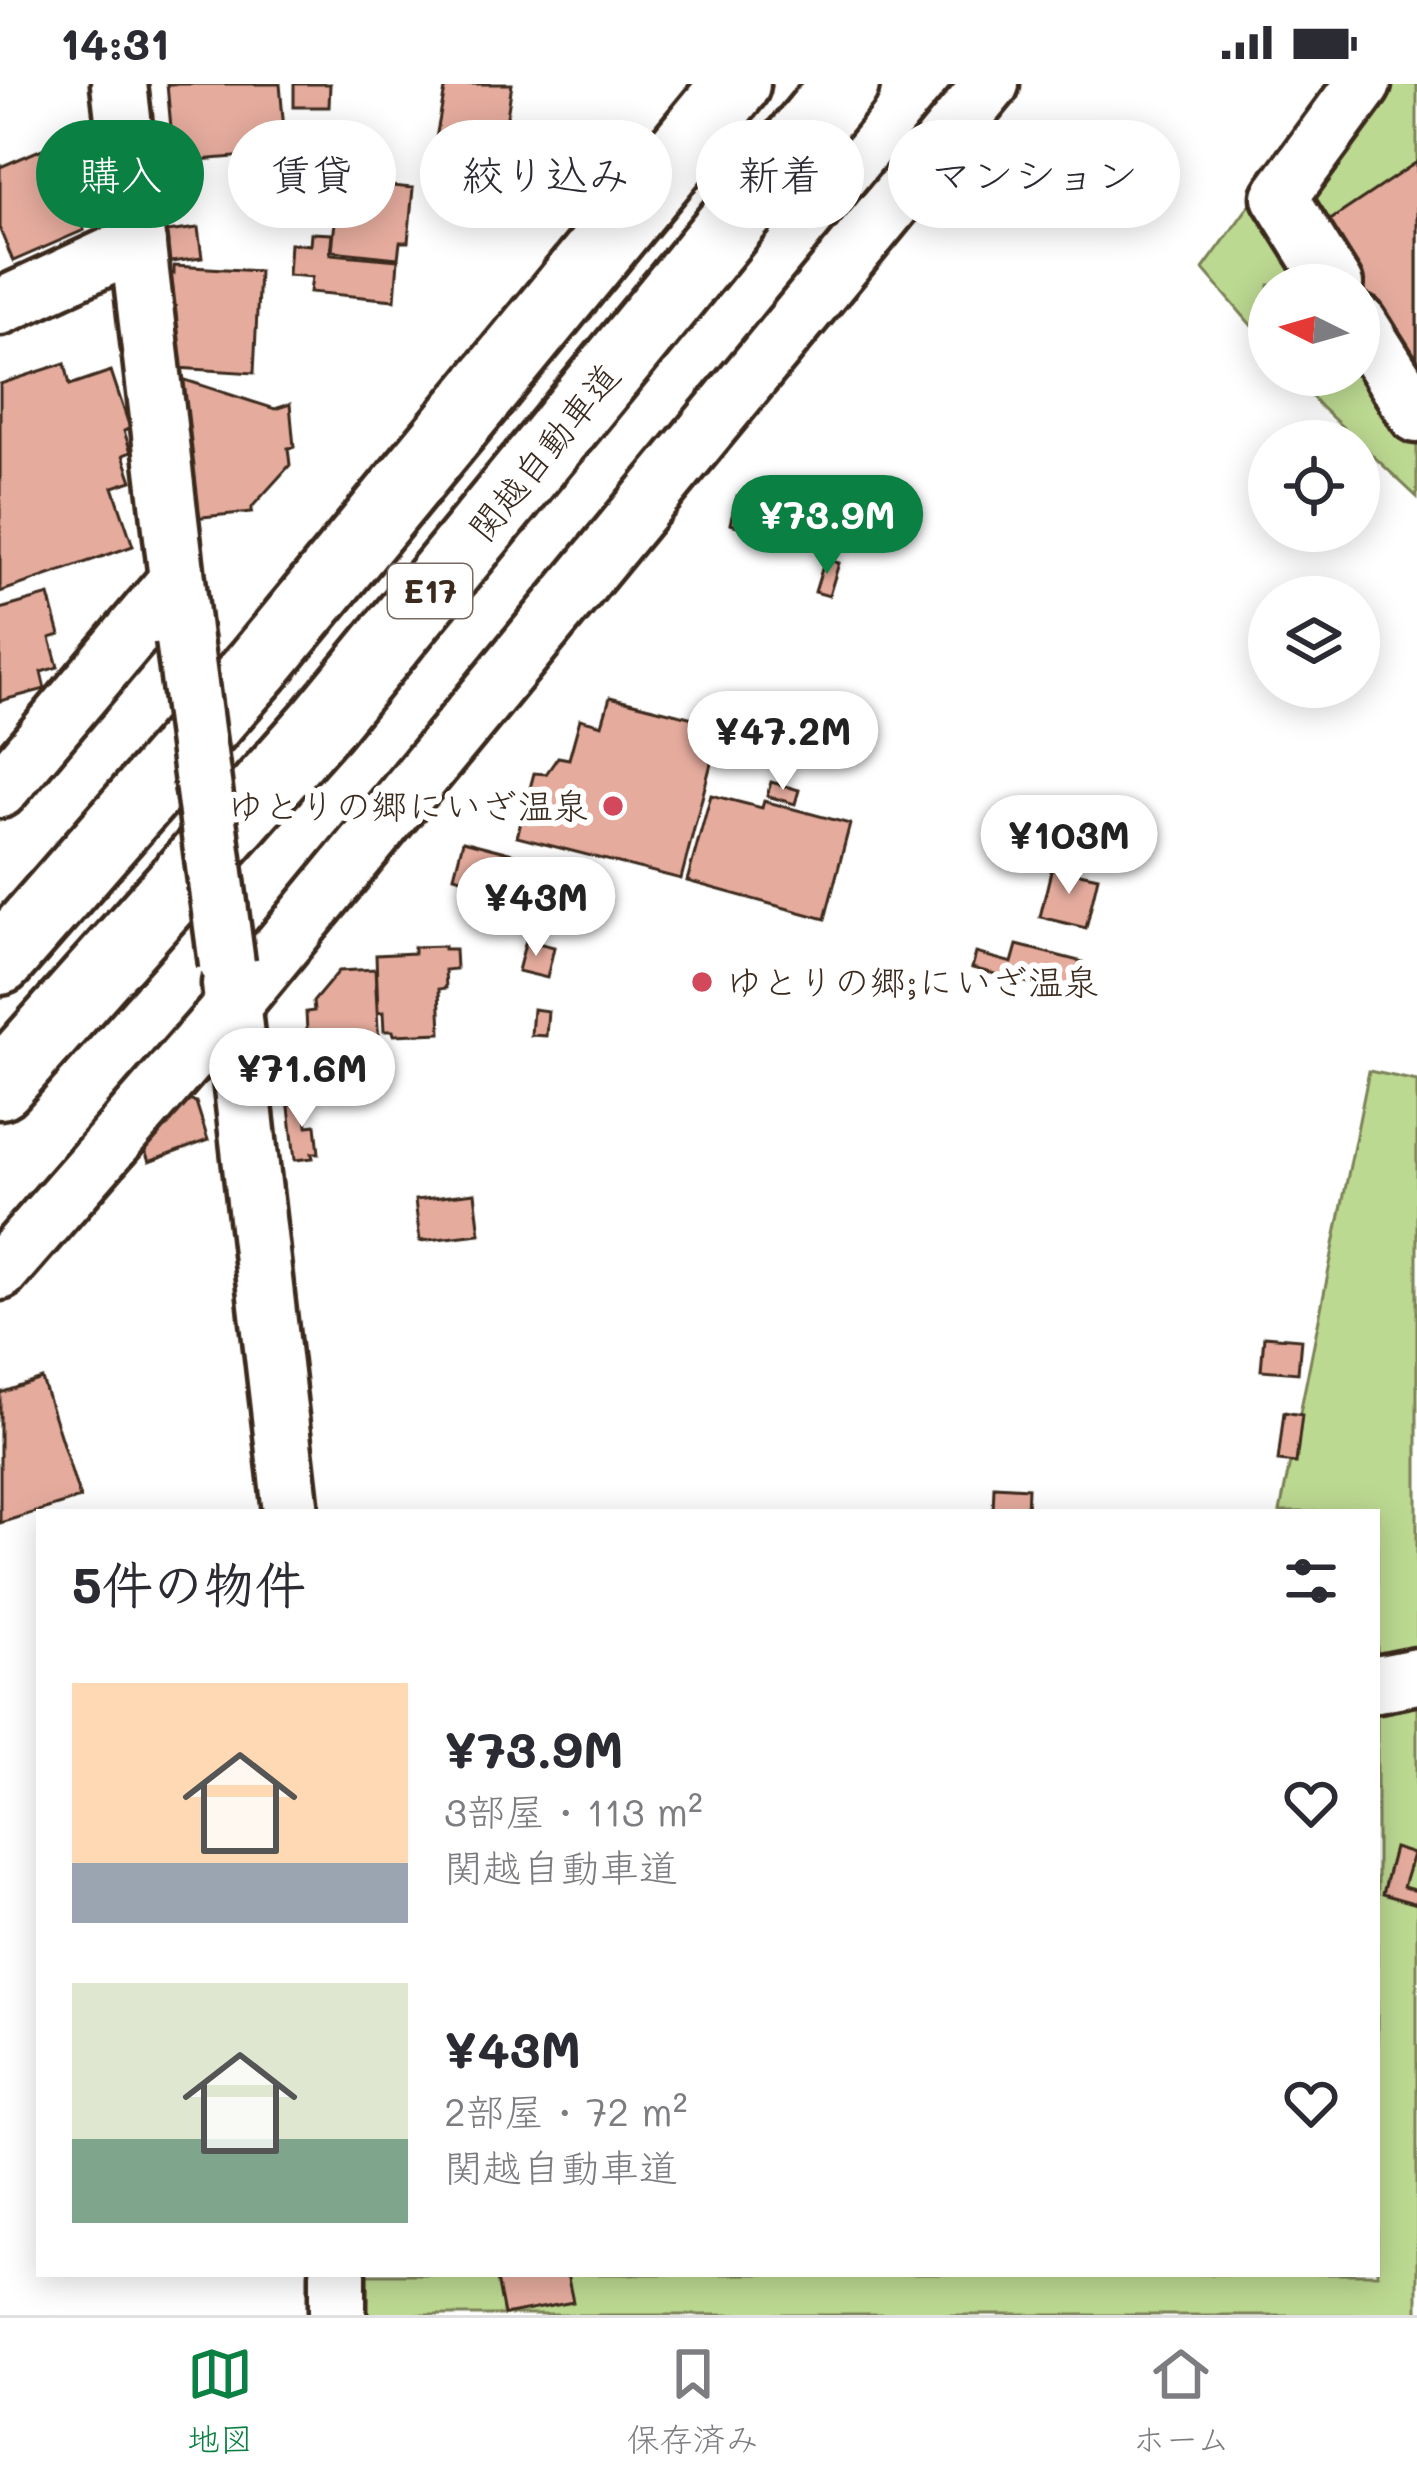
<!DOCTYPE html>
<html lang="ja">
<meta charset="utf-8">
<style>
:root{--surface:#fff;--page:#f2f2f3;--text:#2b2b33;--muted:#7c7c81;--line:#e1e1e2;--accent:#0b8043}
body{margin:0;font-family:Mali,"Klee One",sans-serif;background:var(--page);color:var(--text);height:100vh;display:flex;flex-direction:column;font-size:45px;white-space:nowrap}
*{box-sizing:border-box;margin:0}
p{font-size:39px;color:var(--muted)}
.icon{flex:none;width:66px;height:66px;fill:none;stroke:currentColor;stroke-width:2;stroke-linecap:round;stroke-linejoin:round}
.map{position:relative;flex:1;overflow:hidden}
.side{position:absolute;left:36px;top:1425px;width:1344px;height:768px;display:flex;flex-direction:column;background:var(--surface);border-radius:0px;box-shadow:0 6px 30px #0003}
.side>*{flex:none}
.banner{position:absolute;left:36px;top:36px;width:1347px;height:108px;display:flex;gap:24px}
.needle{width:78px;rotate:275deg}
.fabs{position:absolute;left:1248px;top:180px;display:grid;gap:24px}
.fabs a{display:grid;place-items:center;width:132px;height:132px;border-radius:50%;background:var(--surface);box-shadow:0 6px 30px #0003;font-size:60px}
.price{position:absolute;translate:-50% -102px;padding:0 27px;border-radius:42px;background:#fff;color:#222;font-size:39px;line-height:78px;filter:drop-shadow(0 3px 6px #0008)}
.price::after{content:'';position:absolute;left:50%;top:72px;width:36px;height:27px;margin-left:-18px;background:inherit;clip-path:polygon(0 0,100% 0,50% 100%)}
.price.on{background:var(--accent);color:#fff}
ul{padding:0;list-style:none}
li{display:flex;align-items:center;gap:36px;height:300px;padding:0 36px}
li span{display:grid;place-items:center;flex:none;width:336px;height:240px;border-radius:0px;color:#555}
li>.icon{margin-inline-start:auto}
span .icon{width:144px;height:144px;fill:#fffc;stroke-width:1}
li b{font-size:51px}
h2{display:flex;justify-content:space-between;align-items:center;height:144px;padding:0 36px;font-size:51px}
.tag{padding:0 42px;border-radius:54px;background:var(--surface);box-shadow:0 6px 30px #0003;font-size:42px;line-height:108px}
.tag.on{background:var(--accent);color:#fff}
.status{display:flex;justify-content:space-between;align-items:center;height:84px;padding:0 60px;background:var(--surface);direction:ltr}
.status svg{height:33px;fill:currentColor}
.tab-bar{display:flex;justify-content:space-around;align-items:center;height:168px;border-top:3px solid var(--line);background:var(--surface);font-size:33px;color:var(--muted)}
.tab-bar a{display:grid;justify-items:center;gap:6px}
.tab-bar .on{color:var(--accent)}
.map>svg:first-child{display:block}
.green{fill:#bcd991;stroke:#7c8258;stroke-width:3}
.building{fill:#e5ac9e;stroke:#3b2a1e;stroke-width:3}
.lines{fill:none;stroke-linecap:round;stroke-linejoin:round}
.minor-casing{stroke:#3b2a1e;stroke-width:63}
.highway-casing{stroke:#3b2a1e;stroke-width:75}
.minor{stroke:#fff;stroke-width:54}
.highway{stroke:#fff;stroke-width:66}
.minor-bridge-casing{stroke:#3b2a1e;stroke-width:63;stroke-linecap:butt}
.minor-bridge{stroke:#fff;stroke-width:54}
.poi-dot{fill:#d1495b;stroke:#fff;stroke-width:4.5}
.labels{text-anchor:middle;stroke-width:12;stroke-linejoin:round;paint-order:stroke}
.shield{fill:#fff;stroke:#766a62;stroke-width:3}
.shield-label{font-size:33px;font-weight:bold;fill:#3b2a1e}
.street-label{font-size:36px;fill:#3b2a1e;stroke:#fff}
.poi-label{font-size:36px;fill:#3b2a1e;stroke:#fff;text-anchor:end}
</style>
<div class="status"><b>14:31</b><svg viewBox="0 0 49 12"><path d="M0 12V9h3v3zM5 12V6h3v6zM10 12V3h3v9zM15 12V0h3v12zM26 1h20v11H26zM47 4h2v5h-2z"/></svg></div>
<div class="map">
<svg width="1417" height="2231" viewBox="0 0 1417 2231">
<rect width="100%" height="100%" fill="#fff"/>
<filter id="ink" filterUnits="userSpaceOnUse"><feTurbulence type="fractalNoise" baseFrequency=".00833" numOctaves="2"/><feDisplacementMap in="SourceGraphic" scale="24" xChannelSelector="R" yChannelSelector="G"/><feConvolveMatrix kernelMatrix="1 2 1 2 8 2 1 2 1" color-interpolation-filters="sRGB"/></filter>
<g filter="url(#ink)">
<!-- green -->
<g class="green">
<polygon points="1338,0 1417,0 1417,413 1320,322 1293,291 1359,291 1359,201 1269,201 1269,262 1203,185"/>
<polygon points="1369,987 1417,997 1417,2231 349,2231 348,2190 1377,2190 1377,1428 1280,1428"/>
</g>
<!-- building -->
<g class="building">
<polygon points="167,0 280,0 286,69 174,78"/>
<polygon points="294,0 330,0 329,23 294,23"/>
<polygon points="446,0 512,0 503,59 509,60 505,84 498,83 497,87 432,76"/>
<polygon points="47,63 84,146 13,177 0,146 0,83"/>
<polygon points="1417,78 1417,299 1314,147"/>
<polygon points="448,93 464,96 461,115 444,112"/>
<polygon points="339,97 413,104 408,158 400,158 398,174 332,167"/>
<polygon points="198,144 202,174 163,179 159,149"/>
<polygon points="311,149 332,150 330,170 398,176 395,216 310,208 312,193 288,191 290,159 310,161"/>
<polygon points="174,182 259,187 254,289 177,284 166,189 174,190"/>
<polygon points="65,279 70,301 111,287 130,344 124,347 131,368 123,371 132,397 113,403 133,462 0,508 0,300"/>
<polygon points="176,293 275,325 290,320 294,363 288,364 290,381 252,423 252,428 192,434"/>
<polygon points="737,412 770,421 762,449 730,440"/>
<polygon points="772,420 804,429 795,459 764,450"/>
<polygon points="825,475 839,479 829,512 815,508"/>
<polygon points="49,511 60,551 50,554 58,583 41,588 45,605 0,617 0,525"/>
<polygon points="610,613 721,641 681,795 517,753 534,689 546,690 558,673 569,675 580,635 602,641"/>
<polygon points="771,698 799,706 795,720 767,712"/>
<polygon points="711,711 762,724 764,717 850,740 825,835 687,797"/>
<polygon points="1050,730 1093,740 1089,764 1045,755"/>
<polygon points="463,757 555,781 543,825 466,805 468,796 454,792"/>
<polygon points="571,782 593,788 590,803 567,797"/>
<polygon points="1052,783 1098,793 1086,844 1040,833"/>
<polygon points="526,856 554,863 547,894 518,887"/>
<polygon points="1017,861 1083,878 1078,896 1094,900 1090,915 972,884 976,869 1012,879"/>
<polygon points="444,862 444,865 455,865 456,885 445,886 446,904 439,905 441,949 394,951 393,947 384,947 383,928 378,929 376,871 414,869 414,863"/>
<polygon points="375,885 380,983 309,985 306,928 314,927 313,918 339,887"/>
<polygon points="533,925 548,927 546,952 531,951"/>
<polygon points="304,1012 307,1042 316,1041 319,1069 312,1069 313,1074 295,1076 288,1014"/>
<polygon points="177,1014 196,1018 208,1056 149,1078 141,1056"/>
<polygon points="475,1109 480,1150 420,1157 415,1116"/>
<polygon points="1264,1252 1301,1255 1298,1289 1261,1286"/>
<polygon points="42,1295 80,1414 0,1439 0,1309"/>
<polygon points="1284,1328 1302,1331 1296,1379 1278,1377"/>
<polygon points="994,1402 1028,1404 1027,1428 993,1428"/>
<polygon points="1394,1764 1413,1770 1403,1803 1417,1807 1417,1820 1382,1810"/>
<polygon points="496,2190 567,2190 573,2218 504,2231"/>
</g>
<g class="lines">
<!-- minor casing -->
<g class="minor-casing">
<g id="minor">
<polyline points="119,0 184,555"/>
<polyline points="1335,201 1280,113 1363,0"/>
<polyline points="0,223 138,159"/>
<polyline points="1359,239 1417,331"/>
<polyline points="0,706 176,497"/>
<polyline points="230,900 291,1428"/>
<polyline points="0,1188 233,921 991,0"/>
<polyline points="1377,1600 1417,1592"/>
<polyline points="338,2190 338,2231"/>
</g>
</g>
<!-- highway casing -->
<g class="highway-casing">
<g id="highway">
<polyline points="0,877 258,582 736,0"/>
<polyline points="0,1001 323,638 845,0"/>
</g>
</g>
<!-- minor -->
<use href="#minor" class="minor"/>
<!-- highway -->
<use href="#highway" class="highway"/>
<!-- minor-bridge casing -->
<g class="minor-bridge-casing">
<polyline id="minor-bridge" points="184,555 227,880"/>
</g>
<!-- minor-bridge -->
<use href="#minor-bridge" class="minor-bridge"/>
</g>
</g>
<!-- markers -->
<g class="poi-dot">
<circle cx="613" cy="722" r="12"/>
<circle cx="702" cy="898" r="12"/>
</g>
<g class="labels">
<!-- shield labels -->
<rect class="shield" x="388" y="480" width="84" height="54" rx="9"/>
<g class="shield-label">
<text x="430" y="519">E17</text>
</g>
<!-- street labels -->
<g class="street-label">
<text transform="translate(544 368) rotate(-51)" y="13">関越自動車道</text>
</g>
<!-- poi labels -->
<g class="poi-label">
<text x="589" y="735">ゆとりの郷にいざ温泉</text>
<text x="726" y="911" text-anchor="start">ゆとりの郷;にいざ温泉</text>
</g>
</g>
</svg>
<div class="fabs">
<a><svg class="needle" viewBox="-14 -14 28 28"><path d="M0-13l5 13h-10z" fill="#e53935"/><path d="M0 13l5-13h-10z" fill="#7c7c81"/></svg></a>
<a><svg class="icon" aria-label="locate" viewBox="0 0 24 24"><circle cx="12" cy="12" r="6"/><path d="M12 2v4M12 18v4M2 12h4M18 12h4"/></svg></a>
<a><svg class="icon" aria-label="layers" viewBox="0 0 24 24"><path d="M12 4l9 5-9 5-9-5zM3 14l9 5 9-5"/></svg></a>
</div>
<b class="price on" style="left:827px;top:493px">¥73.9M</b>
<b class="price" style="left:783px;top:709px">¥47.2M</b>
<b class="price" style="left:1069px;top:813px">¥103M</b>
<b class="price" style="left:536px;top:875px">¥43M</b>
<b class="price" style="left:302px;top:1046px">¥71.6M</b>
<div class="banner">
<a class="tag on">購入</a>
<a class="tag">賃貸</a>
<a class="tag">絞り込み</a>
<a class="tag">新着</a>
<a class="tag">マンション</a>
</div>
<section class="side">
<h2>5件の物件<svg class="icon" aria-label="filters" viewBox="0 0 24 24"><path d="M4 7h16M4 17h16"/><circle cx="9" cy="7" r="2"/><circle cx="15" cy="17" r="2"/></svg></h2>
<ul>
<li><span style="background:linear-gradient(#ffd9b3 75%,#9aa5b1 0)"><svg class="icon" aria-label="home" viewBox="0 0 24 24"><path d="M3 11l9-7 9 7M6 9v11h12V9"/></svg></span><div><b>¥73.9M</b><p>3部屋 · 113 m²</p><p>関越自動車道</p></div><svg class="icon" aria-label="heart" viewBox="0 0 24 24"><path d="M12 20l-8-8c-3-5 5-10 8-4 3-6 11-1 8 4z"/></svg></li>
<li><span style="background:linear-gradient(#dfe7d0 65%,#7fa58c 0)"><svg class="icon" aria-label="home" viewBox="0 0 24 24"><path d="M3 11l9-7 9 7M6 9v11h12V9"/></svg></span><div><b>¥43M</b><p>2部屋 · 72 m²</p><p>関越自動車道</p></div><svg class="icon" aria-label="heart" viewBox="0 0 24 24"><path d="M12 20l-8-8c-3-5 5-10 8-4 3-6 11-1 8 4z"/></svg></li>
</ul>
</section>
</div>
<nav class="tab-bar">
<a class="on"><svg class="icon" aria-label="map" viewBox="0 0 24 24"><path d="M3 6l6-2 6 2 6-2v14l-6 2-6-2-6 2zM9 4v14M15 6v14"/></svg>地図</a>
<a><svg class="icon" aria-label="saved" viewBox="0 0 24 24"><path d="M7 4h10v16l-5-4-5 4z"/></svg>保存済み</a>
<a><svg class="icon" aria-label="home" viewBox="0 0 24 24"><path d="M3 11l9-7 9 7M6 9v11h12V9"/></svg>ホーム</a>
</nav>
